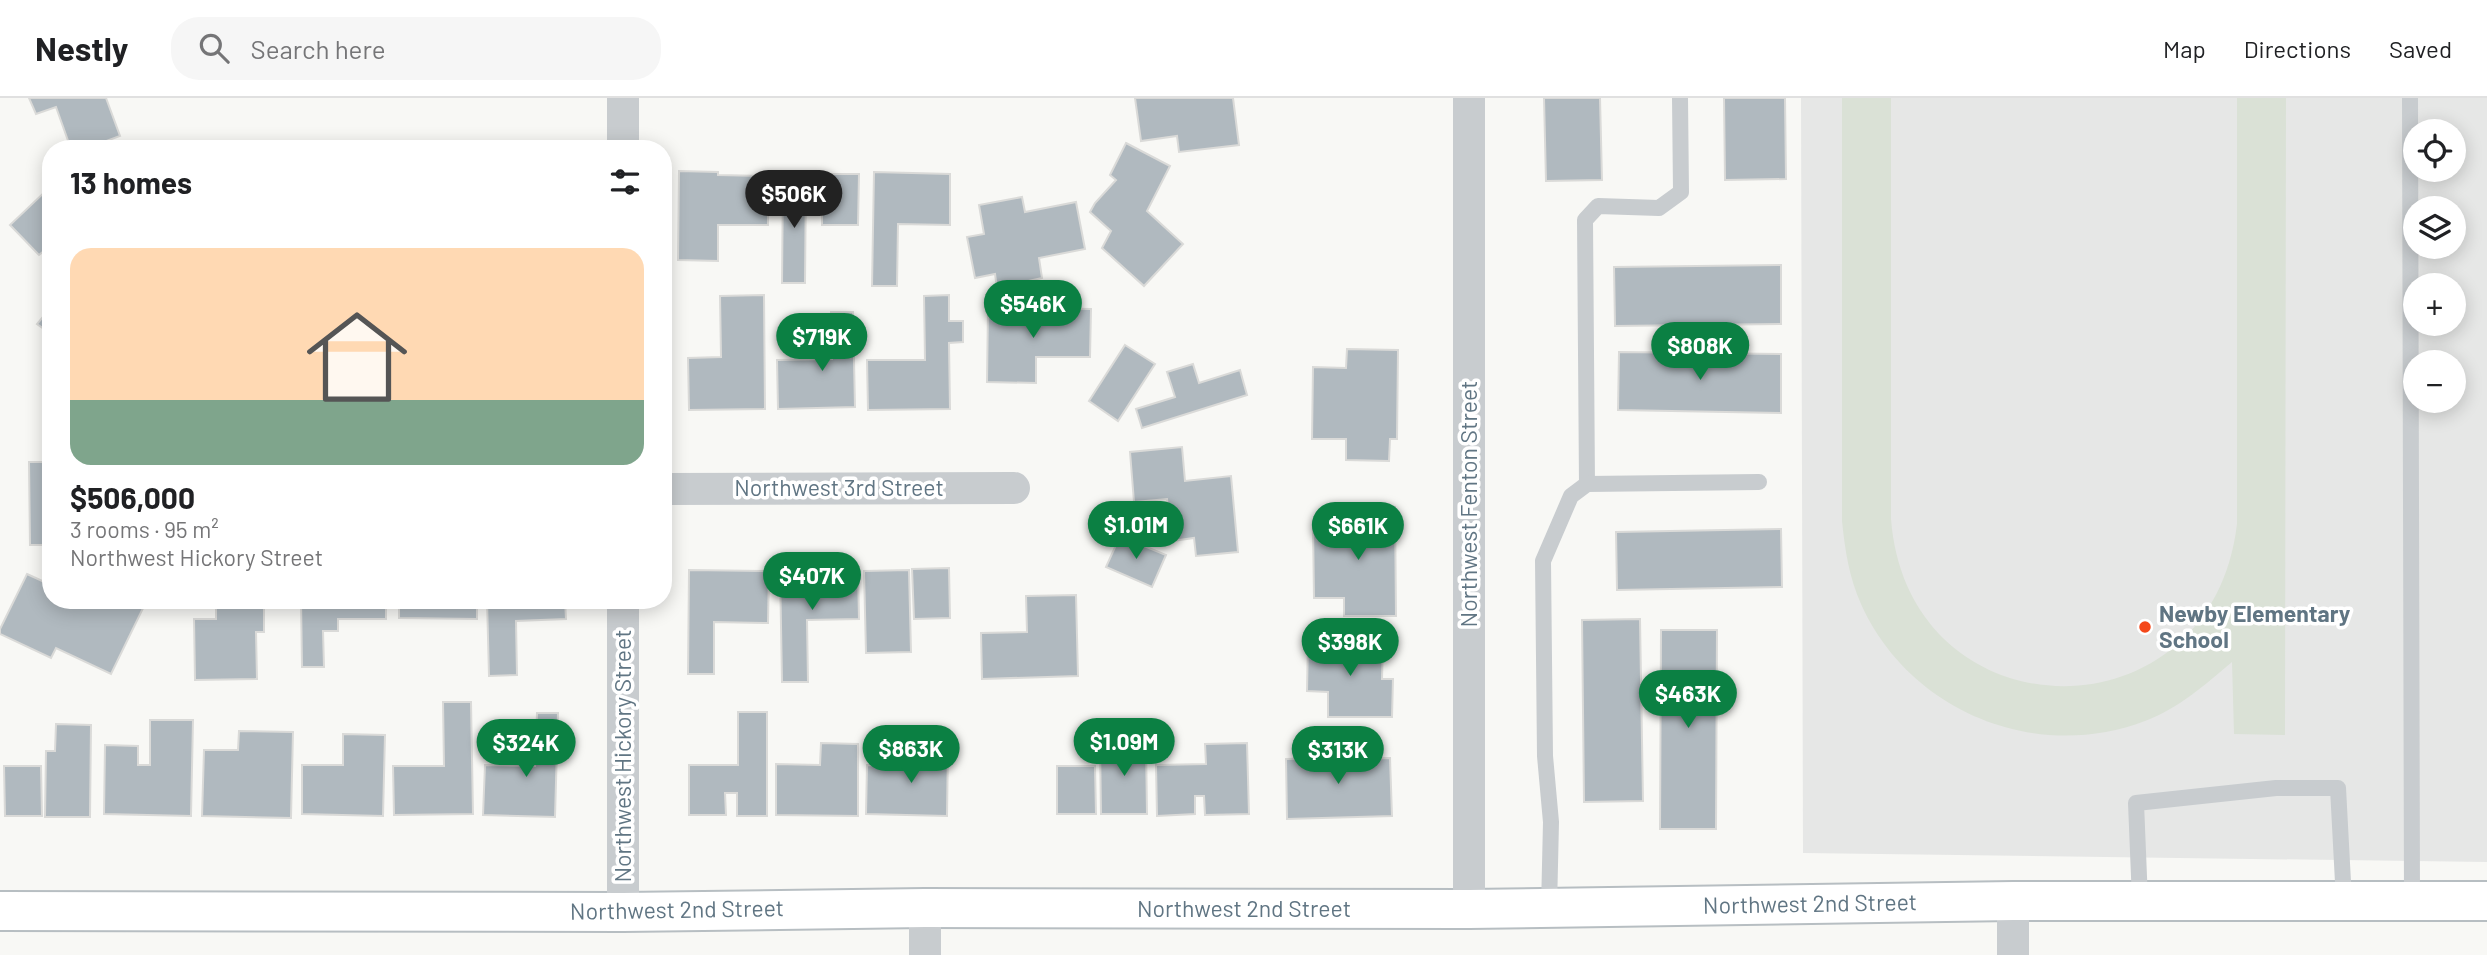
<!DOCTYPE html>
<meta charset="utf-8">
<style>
:root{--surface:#fff;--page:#f6f6f6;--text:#202124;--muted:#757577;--line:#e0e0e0;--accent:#0b8043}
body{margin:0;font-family:Barlow,sans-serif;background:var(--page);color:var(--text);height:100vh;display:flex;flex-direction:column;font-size:26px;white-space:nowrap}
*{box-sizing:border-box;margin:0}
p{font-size:23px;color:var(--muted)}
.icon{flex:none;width:38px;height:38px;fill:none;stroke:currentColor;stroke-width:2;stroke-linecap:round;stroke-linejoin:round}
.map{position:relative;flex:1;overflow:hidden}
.panel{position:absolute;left:42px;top:42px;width:630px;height:469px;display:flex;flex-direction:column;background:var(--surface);border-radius:28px;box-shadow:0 4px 18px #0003}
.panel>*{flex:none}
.fabs{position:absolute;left:2403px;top:21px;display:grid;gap:14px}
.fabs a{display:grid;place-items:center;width:63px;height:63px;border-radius:50%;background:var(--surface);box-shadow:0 4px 18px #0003;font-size:35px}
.price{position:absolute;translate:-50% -60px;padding:0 16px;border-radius:24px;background:var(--accent);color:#fff;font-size:23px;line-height:46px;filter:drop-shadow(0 2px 4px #0008)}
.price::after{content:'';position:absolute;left:50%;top:42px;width:21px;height:16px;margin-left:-10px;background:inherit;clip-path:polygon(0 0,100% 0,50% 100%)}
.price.on{background:#222;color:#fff}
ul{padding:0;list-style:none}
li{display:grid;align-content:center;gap:14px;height:371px;padding:0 28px}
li+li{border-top:2px solid var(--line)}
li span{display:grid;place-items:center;height:217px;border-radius:21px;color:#555}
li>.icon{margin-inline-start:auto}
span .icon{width:126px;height:126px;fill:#fffc;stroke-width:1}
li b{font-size:30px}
h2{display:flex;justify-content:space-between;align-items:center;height:84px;padding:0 28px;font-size:30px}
header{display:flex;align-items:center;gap:42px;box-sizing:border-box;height:98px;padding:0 35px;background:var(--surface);border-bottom:2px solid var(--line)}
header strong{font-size:33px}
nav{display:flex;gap:38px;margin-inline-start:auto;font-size:24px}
.search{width:490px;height:63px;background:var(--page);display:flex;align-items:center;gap:18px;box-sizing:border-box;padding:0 24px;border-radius:28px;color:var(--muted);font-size:26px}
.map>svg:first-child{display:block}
.built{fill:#e6e7e6;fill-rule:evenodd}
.garden{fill:#dae1d6}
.building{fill:#b0b9bf;stroke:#dadad8;stroke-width:2}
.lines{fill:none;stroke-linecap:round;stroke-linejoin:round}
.secondary-casing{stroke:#b7bec2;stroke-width:42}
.lane{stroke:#c8cccf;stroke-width:16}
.street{stroke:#c8cccf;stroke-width:32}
.secondary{stroke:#fff;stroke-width:38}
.poi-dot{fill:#f4481a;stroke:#fff;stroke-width:2.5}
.labels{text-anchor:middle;stroke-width:7;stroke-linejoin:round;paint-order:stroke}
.street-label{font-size:23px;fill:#607583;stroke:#fff}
.poi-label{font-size:23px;font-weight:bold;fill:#607583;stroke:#fff;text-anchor:start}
</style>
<header>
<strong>Nestly</strong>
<div class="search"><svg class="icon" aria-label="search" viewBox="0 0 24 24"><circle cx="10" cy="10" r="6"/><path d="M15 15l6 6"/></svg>Search here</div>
<nav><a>Map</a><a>Directions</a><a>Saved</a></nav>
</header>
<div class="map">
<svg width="2487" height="857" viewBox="0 0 2487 857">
<rect width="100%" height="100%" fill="#f8f8f5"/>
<!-- built -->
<path class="built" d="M 1801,0 L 2487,0 L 2487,764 L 1803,755 ZM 2415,33 L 2454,33 L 2454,72 L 2415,72 ZM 2415,110 L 2454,110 L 2454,149 L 2415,149 ZM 2415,187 L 2454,187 L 2454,226 L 2415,226 ZM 2415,264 L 2454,264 L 2454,303 L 2415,303 Z"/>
<!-- garden -->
<path class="garden" d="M 1842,0 L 1891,0 L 1891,421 C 1908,640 2211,646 2237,426 L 2237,0 L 2286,0 L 2285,637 L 2234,636 L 2232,564 C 2205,587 2179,610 2145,623 C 2035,665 1909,613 1861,506 C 1849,479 1845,452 1842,423 Z"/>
<!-- building -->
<g class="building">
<polygon points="29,0 106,0 120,38 85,51 71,51 56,9 36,16"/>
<polygon points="1135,0 1233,0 1239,47 1179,54 1177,38 1141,43"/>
<polygon points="1544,0 1600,0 1602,82 1546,83"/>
<polygon points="1724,0 1785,0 1786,81 1725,82"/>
<polygon points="1126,45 1170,68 1147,113 1183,146 1144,188 1102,150 1111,133 1090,114 1095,105 1116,82 1110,77"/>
<polygon points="679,73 718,74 718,77 768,78 768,127 718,127 718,163 678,162"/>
<polygon points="874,74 950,76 950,127 898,126 897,188 872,188"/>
<polygon points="822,76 859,76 858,127 822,127"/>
<polygon points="783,78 806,79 805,185 782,185"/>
<polygon points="51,88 51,147 39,157 10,127"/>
<polygon points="1022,99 1025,114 1076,104 1085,151 1039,160 1042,180 997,190 995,176 975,180 967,139 984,136 979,107"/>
<polygon points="1781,167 1781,226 1615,228 1614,169"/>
<polygon points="764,197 765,311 689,312 688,260 721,259 720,198"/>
<polygon points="949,197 949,223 963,223 963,244 949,245 950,311 868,312 867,262 925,262 924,198"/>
<polygon points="51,209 51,236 37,226"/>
<polygon points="988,209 1091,211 1090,259 1036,259 1036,285 987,284"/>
<polygon points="831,214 853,214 855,309 778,311 777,262 832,261"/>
<polygon points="1125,247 1155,266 1118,323 1089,303"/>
<polygon points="1347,251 1398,252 1397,341 1390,341 1389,363 1346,362 1346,341 1312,341 1313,269 1346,270"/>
<polygon points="1619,254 1781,256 1781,315 1618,312"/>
<polygon points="1193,266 1199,285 1240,272 1247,297 1142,330 1136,311 1175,299 1167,274"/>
<polygon points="1182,349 1185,383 1231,378 1238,454 1196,458 1194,440 1172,443 1167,401 1134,404 1130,354"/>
<polygon points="29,364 51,364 51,447 30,447"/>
<polygon points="1395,409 1396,518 1344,518 1344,500 1314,500 1313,427 1347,427 1347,410"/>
<polygon points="1781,431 1782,489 1617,492 1616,434"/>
<polygon points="1120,438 1166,457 1152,489 1106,469"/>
<polygon points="949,470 950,520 914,521 912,471"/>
<polygon points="689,472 769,473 768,525 714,524 714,576 688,576"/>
<polygon points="780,472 805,472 805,475 858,473 859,521 807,522 808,584 782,584"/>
<polygon points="909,472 911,554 866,555 864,473"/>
<polygon points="27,476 51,487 51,502 83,502 87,504 88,502 147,502 111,576 56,550 51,560 0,536 0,531"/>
<polygon points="1076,497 1078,578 982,581 981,535 1027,534 1026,498"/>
<polygon points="216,502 264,502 264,534 256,534 257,581 195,582 194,521 216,521"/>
<polygon points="301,502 386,502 386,521 338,521 338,533 323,533 324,569 302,569"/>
<polygon points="399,502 477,502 477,521 399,520"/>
<polygon points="487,502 565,502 566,521 516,523 517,577 489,578"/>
<polygon points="1640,521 1643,703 1584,704 1582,522"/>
<polygon points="1661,532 1717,532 1716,731 1660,731"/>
<polygon points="1308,543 1383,544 1382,581 1393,581 1392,619 1328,619 1328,594 1307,593"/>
<polygon points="443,604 471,604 473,716 394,717 393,668 444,668"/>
<polygon points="738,614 767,614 767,718 737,718 737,695 725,695 726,717 689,717 689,667 738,667"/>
<polygon points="537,615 558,615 555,719 483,717 485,667 535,668"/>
<polygon points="150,622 193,622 191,718 104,716 105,647 138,648 138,667 150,667"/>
<polygon points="56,626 91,627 90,719 45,719 46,653 55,653"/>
<polygon points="239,633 293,634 291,720 202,718 204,652 238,652"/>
<polygon points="343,636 385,637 383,718 302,716 302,667 343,667"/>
<polygon points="821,645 858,646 858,718 776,717 776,666 820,667"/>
<polygon points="1100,645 1146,645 1147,716 1101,716"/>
<polygon points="1247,645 1249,716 1205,717 1204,698 1195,698 1195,716 1157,718 1156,667 1206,666 1205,646"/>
<polygon points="1320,645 1346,645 1346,661 1390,660 1392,718 1287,721 1286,661 1320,660"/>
<polygon points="914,648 948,648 947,718 866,716 867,667 913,668"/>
<polygon points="4,668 41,668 42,718 5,718"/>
<polygon points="1057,668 1095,668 1096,716 1057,716"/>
</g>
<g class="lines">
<!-- secondary casing -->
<g class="secondary-casing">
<polyline id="secondary" points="0,813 623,814 925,810 1469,811 2013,803 2487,803"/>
</g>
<!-- lane -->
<g class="lane">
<polyline points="2410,0 2412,803"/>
<polyline points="1587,386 1585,122 1598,108 1659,110 1681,94 1680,0"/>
<polyline points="2140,803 2136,705 2276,690 2338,690 2344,803"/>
<polyline points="1549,810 1551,724 1545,658 1543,463 1571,398 1587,386 1759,384"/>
</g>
<!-- street -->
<g class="street">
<polyline points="623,0 623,51"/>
<polyline points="1469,0 1469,811"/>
<polyline points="663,391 1014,390"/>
<polyline points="623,502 623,814"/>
<polyline points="925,810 925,857"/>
<polyline points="2013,857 2013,803"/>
</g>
<!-- secondary -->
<use href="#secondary" class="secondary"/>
</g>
<!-- markers -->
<circle class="poi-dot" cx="2145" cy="529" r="7"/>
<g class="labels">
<!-- street labels -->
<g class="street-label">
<text x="839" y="398">Northwest 3rd Street</text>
<text transform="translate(1469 406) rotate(-90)" y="8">Northwest Fenton Street</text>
<text transform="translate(623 658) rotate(-90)" y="8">Northwest Hickory Street</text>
<text transform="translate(1810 806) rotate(-1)" y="8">Northwest 2nd Street</text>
<text x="1244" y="819">Northwest 2nd Street</text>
<text transform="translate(677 812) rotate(-1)" y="8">Northwest 2nd Street</text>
</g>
<!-- poi labels -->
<g class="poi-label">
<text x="2159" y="524">Newby Elementary<tspan x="2159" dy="26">School</tspan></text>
</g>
</g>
</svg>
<div class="fabs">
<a><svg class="icon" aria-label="locate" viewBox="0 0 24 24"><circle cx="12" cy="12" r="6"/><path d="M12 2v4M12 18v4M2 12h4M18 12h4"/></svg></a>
<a><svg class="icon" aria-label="layers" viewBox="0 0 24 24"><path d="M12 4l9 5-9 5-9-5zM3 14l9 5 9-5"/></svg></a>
<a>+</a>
<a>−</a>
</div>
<b class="price on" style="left:794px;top:132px">$506K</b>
<b class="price" style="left:1033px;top:242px">$546K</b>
<b class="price" style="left:822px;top:275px">$719K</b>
<b class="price" style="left:1700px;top:284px">$808K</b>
<b class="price" style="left:1136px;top:463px">$1.01M</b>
<b class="price" style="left:1358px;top:464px">$661K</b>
<b class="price" style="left:812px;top:514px">$407K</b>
<b class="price" style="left:1350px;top:580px">$398K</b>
<b class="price" style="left:1688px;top:632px">$463K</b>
<b class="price" style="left:1124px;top:680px">$1.09M</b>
<b class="price" style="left:526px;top:681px">$324K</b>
<b class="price" style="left:911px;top:687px">$863K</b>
<b class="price" style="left:1338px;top:688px">$313K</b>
<section class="panel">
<h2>13 homes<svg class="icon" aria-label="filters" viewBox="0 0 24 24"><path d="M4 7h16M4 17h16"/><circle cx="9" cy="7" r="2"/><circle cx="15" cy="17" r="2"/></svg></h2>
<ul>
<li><span style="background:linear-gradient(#ffd9b3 70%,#7fa58c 0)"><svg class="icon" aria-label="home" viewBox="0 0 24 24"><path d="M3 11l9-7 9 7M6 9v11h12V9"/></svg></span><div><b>$506,000</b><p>3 rooms · 95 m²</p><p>Northwest Hickory Street</p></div></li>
</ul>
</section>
</div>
